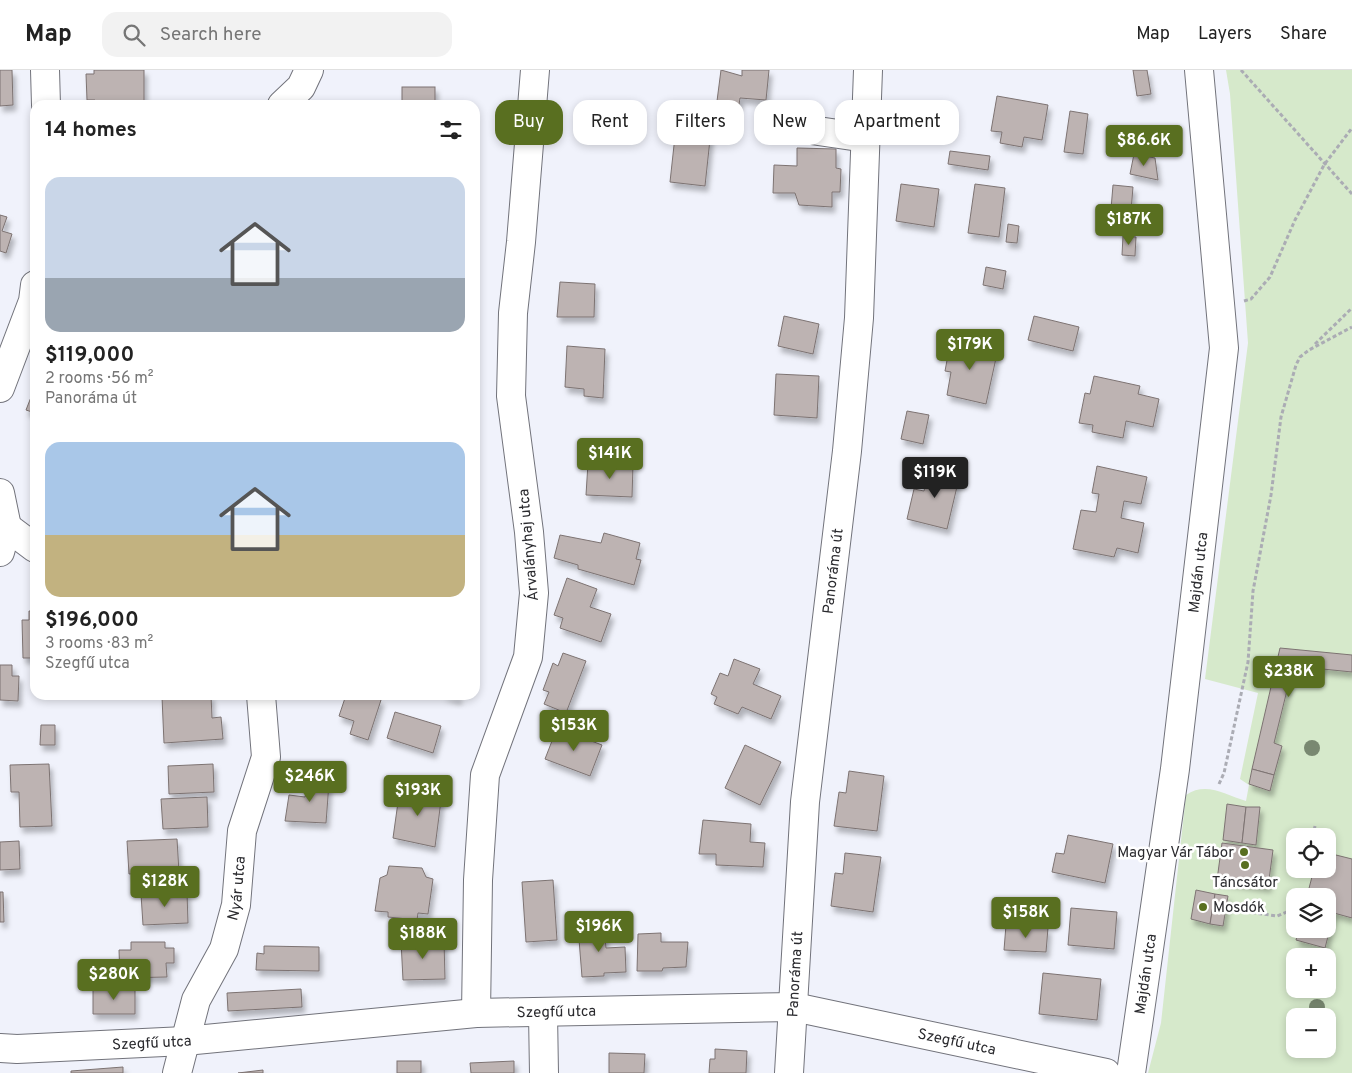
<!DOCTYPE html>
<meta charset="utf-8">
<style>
:root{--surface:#fff;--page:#f2f2f2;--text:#222;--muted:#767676;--line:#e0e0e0;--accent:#596f20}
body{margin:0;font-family:Overpass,sans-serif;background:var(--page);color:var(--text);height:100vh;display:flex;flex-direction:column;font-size:19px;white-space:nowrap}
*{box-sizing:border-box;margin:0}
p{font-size:16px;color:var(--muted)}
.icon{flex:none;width:28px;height:28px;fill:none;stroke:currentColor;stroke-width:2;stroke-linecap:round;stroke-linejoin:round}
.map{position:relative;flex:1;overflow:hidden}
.panel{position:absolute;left:30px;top:30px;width:450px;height:600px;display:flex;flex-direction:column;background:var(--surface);border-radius:15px;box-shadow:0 2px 8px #0003}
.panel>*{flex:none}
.guide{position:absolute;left:495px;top:30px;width:475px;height:45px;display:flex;gap:10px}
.tools{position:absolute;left:1286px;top:758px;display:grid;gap:10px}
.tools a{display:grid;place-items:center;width:50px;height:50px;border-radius:10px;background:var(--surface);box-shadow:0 2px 8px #0003;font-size:25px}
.price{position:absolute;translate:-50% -42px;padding:0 11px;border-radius:5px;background:var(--accent);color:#fff;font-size:16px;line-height:32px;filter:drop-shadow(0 1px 2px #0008)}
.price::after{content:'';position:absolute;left:50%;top:30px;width:15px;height:11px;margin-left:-8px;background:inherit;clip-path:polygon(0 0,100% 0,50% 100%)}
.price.on{background:#222;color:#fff}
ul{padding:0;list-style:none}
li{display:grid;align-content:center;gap:10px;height:265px;padding:0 15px}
li span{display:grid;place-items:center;height:155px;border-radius:15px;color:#555}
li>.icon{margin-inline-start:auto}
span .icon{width:90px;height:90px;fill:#fffc;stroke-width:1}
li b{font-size:21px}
h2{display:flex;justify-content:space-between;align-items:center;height:60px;padding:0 15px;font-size:21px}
.chip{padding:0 18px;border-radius:15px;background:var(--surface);box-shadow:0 2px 8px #0003;font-size:18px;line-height:45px}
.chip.on{background:var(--accent);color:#fff}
header{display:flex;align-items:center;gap:30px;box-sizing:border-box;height:70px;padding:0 25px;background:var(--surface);border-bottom:1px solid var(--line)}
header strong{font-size:24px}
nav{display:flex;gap:28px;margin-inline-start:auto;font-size:18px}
.search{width:350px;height:45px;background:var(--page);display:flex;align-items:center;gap:12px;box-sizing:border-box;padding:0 18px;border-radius:15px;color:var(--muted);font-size:19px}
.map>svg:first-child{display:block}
.green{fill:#d6e9cb;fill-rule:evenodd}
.building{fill:#bdb3b2;stroke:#7d7372;filter:url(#shadow)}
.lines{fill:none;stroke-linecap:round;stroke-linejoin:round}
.minor-casing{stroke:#72737b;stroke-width:30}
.path{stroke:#abacb4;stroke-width:3;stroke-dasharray:4 2.5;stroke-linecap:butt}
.minor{stroke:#fff;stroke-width:28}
.tree{fill:#798871}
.poi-dot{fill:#596f20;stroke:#fff;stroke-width:2}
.labels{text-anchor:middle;stroke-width:5;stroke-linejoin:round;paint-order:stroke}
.street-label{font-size:15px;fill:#2a2a2e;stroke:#fff}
.poi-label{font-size:15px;fill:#2a2a2e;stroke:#fff;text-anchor:end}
</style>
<header>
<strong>Map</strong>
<div class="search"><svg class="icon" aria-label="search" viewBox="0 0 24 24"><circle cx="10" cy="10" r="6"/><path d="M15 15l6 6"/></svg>Search here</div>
<nav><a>Map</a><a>Layers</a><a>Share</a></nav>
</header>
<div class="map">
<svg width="1352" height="1003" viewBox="0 0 1352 1003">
<defs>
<filter id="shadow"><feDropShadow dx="3" dy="5.5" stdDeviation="2.5" flood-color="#0004"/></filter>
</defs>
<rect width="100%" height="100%" fill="#f0f2fb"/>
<!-- green -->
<path class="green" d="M 1226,0 L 1352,0 L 1352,1003 L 1148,1003 L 1161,953 L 1186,725 C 1206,711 1226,725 1246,731 L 1249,715 L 1240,709 L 1258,623 L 1205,609 L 1248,273 L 1230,24 ZM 1295,766 L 1328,766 L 1328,799 L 1295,799 ZM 1295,826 L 1328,826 L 1328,859 L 1295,859 ZM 1295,886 L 1328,886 L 1328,919 L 1295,919 ZM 1295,946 L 1328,946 L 1328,979 L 1295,979 Z"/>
<!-- building -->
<g class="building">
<polygon points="0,0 12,0 13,35 0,36"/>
<polygon points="94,0 144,0 144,35 95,35 95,30 87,30 86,4 94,4"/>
<polygon points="721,0 742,6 742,0 769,0 766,30 740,28 739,35 717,31"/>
<polygon points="1133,0 1147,0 1151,24 1137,26"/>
<rect x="402" y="17" width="33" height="18"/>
<polygon points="997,26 1048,35 1042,70 1024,67 1022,77 1000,73 1002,62 991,61"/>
<polygon points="1070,41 1088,44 1083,84 1064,82"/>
<polygon points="676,57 711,60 705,116 670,112"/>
<polygon points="797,78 836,79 836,98 841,99 840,122 832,122 832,137 799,135 795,123 773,123 774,95 797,96"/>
<polygon points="950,81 990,86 988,100 948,94"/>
<polygon points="1134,84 1155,88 1158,110 1130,104"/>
<polygon points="901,114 939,119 934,157 896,151"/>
<polygon points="975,114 1005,118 999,167 968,163"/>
<polygon points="1113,115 1133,117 1131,141 1111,139"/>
<polygon points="0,145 7,147 2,161 12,164 6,183 0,181"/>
<polygon points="1008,154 1019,156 1017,173 1006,172"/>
<polygon points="1123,166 1136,167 1135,186 1122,185"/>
<polygon points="986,197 1006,201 1003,219 983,215"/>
<polygon points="560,212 595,214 594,247 557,247"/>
<polygon points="784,246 819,254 813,284 778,276"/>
<polygon points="1034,246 1079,257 1073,281 1028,270"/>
<polygon points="951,269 998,279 986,334 947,325 951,302 945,301"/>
<polygon points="567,276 605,279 603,328 584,326 584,319 565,317"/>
<polygon points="776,304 819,306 817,348 774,345"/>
<polygon points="1094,306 1140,316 1138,324 1159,329 1153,357 1126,351 1123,368 1092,362 1093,355 1079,353 1085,323 1090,324"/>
<polygon points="35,317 35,343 26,340"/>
<polygon points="907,341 929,345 923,374 901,369"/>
<polygon points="588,393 633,395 632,427 586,425"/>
<polygon points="1097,396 1147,407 1141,434 1124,431 1121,448 1144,453 1138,483 1117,478 1114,487 1073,479 1081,440 1096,442 1099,424 1092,423"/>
<polygon points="929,397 960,404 947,459 907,449 914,419 924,421"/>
<polygon points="604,463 640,473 636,489 641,490 634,515 578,499 578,495 554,488 560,465 601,473"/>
<polygon points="567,508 597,519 590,537 611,544 601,572 560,558 563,548 554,545"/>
<polygon points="29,541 35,541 35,588 23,588 22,550 29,550"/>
<polygon points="1280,578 1352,585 1352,602 1293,596 1274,673 1282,676 1274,705 1252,699"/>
<polygon points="563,583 586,591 566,643 544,634 549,622 543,620 553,593 558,596"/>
<polygon points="734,589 760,599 753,614 781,626 771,649 742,637 738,644 714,634 717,627 711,624 720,603 728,606"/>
<polygon points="0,595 12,595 12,606 19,606 18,631 0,630"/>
<polygon points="211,625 212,648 221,647 223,669 164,673 162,627"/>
<polygon points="346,625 366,625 381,630 368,670 350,664 354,651 339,646"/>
<polygon points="443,625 459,625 458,629"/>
<polygon points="395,642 441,656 433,683 387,668"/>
<polygon points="41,655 55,655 55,675 40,675"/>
<polygon points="557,658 602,675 590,706 545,689"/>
<polygon points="745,675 781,692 760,735 725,718"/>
<polygon points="49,694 52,756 20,757 19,722 11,722 10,695"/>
<polygon points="213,694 214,722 169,724 168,696"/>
<polygon points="1252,699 1274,705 1270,721 1249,714"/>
<polygon points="849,701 884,706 877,761 834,756 839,722 846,723"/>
<polygon points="317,704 322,706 324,712 329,713 326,753 285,751 289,725 305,727 308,711"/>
<polygon points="400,718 442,723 435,777 393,768"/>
<polygon points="207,727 208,757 163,759 161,729"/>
<polygon points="1227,734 1246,737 1242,773 1223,770"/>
<polygon points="1246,737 1260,737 1256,775 1242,773"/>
<polygon points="703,750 751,754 750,772 765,773 763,797 716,795 716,784 699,784"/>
<polygon points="1068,765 1113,774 1105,813 1052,802 1056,783 1064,784"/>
<polygon points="177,769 179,802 129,804 127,771"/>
<polygon points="19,771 20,799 0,800 0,772"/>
<polygon points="1222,773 1273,780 1268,817 1217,810"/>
<polygon points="845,783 881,787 873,842 831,836 835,803 843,804"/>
<polygon points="1328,783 1352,789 1352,848 1334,843 1325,878 1296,870 1299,859 1328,859 1328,826 1307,826 1314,799 1328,799"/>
<polygon points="389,796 422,798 426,807 433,809 428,844 418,843 417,850 388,847 388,842 375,841 380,808 387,805"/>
<polygon points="553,810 557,870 526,872 522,812"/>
<polygon points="1196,820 1215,824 1210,854 1191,849"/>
<polygon points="0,822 3,822 4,852 0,852"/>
<polygon points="187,822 188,853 143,855 141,824"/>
<polygon points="1215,824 1228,826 1223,856 1210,854"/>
<polygon points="1071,838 1117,842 1114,879 1068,875"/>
<polygon points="604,855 606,878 625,877 626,902 604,903 604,906 582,907 578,857"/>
<polygon points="1006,855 1048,858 1046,882 1004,880"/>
<polygon points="661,863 661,872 688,872 686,897 663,898 662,901 637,901 638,864"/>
<polygon points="444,870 445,909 403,910 401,871"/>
<polygon points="131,872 165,872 165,878 174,878 174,893 166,893 167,907 120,908 119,880 131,880"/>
<polygon points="264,876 319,877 319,901 256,900 257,883 264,884"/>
<polygon points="1043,903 1101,909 1097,950 1039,944"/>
<polygon points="93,918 135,919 135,944 93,944"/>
<polygon points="301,919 302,937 228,941 227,923"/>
<polygon points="715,979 747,981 746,1003 709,1003 710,989 715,989"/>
<polygon points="609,983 645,984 644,1003 609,1003"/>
<rect x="397" y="991" width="24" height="12"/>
<polygon points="514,991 514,1003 471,1003 470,993"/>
<polygon points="123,997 123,1003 71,1003 71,1001"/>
<polygon points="263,1000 263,1003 238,1003"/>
</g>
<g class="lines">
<!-- minor casing -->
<g class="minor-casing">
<g id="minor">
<polyline points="45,0 46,35"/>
<polyline points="282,35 301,17 309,0"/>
<polyline points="770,54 866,68"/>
<polyline points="0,318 33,231 35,215"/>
<polyline points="0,423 7,457 0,482"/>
<polyline points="7,457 35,478"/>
<polyline points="476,943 478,810 485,705 528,587 534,523 529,462 511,326 513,243 521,172 535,0"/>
<polyline points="543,943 544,1003"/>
<path id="s1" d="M 0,978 L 17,979 L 185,971 L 476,943 L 794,937 L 1106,1003"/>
<path id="s2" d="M 177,1003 L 196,930 L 224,879 L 236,835 L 242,761 L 266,687 L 261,625"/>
<path id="s3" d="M 789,1003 L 805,732 L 847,381 L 859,248 L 868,0"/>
<path id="s4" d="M 1131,1003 L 1175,699 L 1224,278 L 1199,0"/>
</g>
</g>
<!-- path -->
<g class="path">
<polyline points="1241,0 1352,124"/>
<polyline points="1244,231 1251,229 1270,207 1295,150 1324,95 1352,58"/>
<polyline points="1315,274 1352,238"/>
<polyline points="1219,714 1224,703 1248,592 1253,521 1271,425 1281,347 1296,295 1300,287 1309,280 1352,257"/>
<polyline points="1313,766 1315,756"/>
<polyline points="1299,826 1299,825"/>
<polyline points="1226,839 1277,846 1289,841 1295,832"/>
</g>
<!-- minor -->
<use href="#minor" class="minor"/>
</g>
<!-- trees -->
<g class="tree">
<circle cx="1312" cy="678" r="8"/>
<circle cx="1317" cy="937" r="8"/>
</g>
<!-- markers -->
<g class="poi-dot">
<circle cx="1244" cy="782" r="5"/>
<circle cx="1245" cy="795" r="5"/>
<circle cx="1203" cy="837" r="5"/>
</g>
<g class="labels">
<!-- street labels -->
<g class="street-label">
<text transform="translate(528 475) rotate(-95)" y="5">Árvalányhaj utca</text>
<text dy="5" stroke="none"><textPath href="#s3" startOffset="504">Panoráma út</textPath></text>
<text dy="5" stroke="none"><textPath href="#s4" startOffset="505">Majdán utca</textPath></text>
<text dy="5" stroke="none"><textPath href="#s2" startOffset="196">Nyár utca</textPath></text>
<text dy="5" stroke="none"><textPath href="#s4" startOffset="100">Majdán utca</textPath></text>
<text dy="5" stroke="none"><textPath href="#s3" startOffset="99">Panoráma út</textPath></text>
<text dy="5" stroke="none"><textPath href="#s1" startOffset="558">Szegfű utca</textPath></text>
<text dy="5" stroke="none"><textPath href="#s1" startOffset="962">Szegfű utca</textPath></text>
<text dy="5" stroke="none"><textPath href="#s1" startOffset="152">Szegfű utca</textPath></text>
</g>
<!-- poi labels -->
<g class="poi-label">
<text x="1234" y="787">Magyar Vár Tábor</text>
<text x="1245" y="817" text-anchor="middle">Táncsátor</text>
<text x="1213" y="842" text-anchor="start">Mosdók</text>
</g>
</g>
</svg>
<div class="tools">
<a><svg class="icon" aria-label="locate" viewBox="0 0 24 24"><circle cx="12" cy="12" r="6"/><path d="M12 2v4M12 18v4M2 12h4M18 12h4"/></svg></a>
<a><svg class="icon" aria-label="layers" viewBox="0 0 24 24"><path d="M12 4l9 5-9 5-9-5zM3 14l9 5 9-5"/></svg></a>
<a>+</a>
<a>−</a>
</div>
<b class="price" style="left:1144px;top:97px">$86.6K</b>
<b class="price" style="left:1129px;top:176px">$187K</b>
<b class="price" style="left:970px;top:301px">$179K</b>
<b class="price" style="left:610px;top:410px">$141K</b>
<b class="price on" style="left:935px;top:429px">$119K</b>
<b class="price" style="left:1289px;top:628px">$238K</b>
<b class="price" style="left:574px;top:682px">$153K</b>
<b class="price" style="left:310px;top:733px">$246K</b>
<b class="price" style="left:418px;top:747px">$193K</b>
<b class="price" style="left:165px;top:838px">$128K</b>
<b class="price" style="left:1026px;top:869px">$158K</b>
<b class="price" style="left:599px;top:883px">$196K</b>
<b class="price" style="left:423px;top:890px">$188K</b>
<b class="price" style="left:114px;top:931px">$280K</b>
<div class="guide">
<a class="chip on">Buy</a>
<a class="chip">Rent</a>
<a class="chip">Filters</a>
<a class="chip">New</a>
<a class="chip">Apartment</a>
</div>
<section class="panel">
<h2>14 homes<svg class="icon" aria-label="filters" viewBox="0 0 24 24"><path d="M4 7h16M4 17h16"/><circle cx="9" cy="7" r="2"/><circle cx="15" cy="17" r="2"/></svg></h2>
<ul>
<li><span style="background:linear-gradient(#c9d6e8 65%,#9aa5b1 0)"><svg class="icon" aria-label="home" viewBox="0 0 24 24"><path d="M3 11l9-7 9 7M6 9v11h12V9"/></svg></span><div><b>$119,000</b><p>2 rooms · 56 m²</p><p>Panoráma út</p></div></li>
<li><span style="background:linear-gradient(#a9c7e8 60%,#c2b280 0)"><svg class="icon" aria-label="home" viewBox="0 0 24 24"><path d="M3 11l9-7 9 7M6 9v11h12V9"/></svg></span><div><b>$196,000</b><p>3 rooms · 83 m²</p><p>Szegfű utca</p></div></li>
</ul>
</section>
</div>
